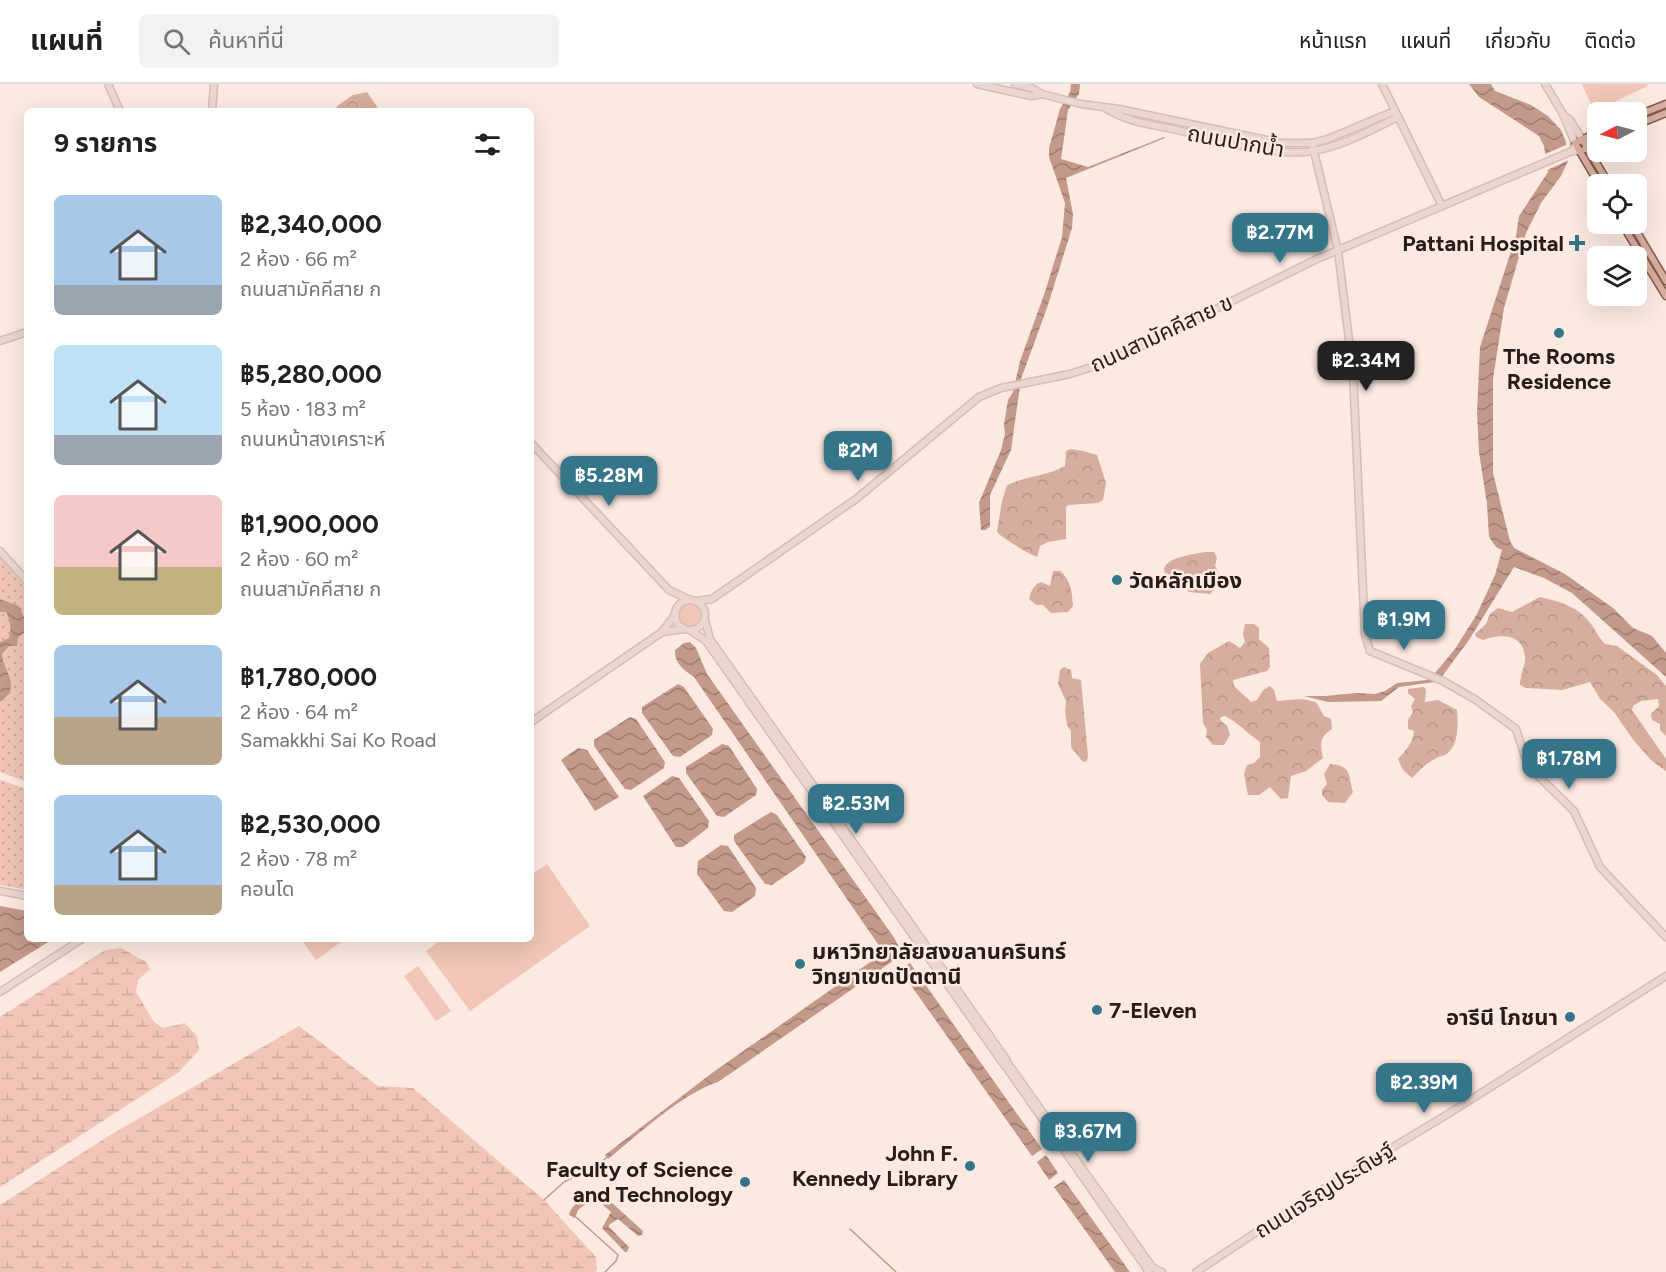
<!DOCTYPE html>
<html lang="th">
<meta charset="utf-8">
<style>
:root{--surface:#fff;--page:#f2f2f2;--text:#202124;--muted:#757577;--line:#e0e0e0;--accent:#357589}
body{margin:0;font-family:Figtree,"Noto Sans Thai",sans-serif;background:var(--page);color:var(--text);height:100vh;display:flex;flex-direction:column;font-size:22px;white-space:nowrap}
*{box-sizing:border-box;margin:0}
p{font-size:20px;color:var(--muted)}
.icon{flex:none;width:33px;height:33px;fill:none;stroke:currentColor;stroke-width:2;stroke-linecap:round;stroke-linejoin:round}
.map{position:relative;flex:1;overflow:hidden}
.details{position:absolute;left:24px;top:24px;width:510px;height:834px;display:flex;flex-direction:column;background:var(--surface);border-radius:9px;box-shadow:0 6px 24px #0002}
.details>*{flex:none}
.needle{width:39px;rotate:264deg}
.fabs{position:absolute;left:1587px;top:18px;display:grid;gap:12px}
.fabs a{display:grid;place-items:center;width:60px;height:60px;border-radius:9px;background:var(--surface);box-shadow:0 6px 24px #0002;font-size:30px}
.price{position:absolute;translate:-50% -51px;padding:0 14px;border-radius:12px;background:var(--accent);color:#fff;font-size:20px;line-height:39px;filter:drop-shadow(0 2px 3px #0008)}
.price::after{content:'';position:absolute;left:50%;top:36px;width:18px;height:14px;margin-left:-9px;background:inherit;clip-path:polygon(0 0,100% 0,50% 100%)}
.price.current{background:#222;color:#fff}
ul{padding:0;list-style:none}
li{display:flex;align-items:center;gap:18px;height:150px;padding:0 30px}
li span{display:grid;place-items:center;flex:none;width:168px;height:120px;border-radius:9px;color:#555}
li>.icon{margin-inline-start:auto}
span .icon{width:72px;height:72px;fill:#fffc;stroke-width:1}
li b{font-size:26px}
h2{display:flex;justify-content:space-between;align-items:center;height:72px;padding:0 30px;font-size:26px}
header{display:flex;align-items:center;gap:36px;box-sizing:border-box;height:84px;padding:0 30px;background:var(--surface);border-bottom:2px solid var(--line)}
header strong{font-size:28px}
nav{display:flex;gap:33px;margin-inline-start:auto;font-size:21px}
.search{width:420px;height:54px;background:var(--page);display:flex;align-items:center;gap:15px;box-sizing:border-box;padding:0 21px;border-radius:9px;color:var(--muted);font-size:22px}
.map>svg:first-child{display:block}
.grass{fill:url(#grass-tufts)}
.forest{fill:url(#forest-crowns)}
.wetland{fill:url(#wetland-marsh)}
.park{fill:url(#park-dots)}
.pitch{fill:#f1c6b6}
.water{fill:url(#water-waves)}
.pier{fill:#fce9e2}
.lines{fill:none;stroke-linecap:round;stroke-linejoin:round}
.stream{stroke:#c3998a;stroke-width:1.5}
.secondary-casing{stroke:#d5beb6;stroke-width:9}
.primary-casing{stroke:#885948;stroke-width:9}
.secondary{stroke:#ebd7cf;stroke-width:6}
.primary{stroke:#d7afa0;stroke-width:6}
.poi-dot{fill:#357589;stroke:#fce9e2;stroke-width:2}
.labels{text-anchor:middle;stroke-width:5;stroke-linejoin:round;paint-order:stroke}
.street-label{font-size:22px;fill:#261d1a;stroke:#fce9e2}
.poi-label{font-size:22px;font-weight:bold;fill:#261d1a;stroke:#fce9e2;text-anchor:end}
</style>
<header>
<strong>แผนที่</strong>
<div class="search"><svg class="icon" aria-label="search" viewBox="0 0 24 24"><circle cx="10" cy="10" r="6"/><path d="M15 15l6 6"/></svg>ค้นหาที่นี่</div>
<nav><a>หน้าแรก</a><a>แผนที่</a><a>เกี่ยวกับ</a><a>ติดต่อ</a></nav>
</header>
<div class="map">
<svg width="1666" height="1188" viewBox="0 0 1666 1188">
<defs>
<pattern id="grass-tufts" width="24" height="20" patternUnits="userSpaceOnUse" patternTransform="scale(1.5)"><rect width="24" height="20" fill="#f1c6b6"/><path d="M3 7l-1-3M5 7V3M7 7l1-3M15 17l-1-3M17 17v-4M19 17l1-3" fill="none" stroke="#ceaa9c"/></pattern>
<pattern id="forest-crowns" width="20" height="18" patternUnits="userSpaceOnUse" patternTransform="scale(1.5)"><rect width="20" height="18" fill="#d7ad9d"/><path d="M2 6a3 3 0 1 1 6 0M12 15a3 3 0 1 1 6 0" fill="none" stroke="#b89487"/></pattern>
<pattern id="wetland-marsh" width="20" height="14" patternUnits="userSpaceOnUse" patternTransform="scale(1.5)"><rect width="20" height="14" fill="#f1c6b6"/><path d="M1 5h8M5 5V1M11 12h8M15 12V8" fill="none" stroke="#ceaa9c"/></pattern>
<pattern id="park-dots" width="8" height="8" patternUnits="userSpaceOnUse" patternTransform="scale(1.5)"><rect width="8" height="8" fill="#f1c6b6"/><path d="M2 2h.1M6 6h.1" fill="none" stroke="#ceaa9c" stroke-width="1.8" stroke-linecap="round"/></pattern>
<pattern id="water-waves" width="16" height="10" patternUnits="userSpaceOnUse" patternTransform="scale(1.5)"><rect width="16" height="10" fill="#c3998a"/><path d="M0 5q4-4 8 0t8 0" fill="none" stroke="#9e7c70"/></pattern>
</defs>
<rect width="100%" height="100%" fill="#fce9e2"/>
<!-- grass -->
<circle class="grass" cx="690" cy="531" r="12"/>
<!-- forest -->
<g class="forest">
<polygon points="367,8 380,27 336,27 337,22 353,11"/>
<path d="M 1071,365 L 1083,367 L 1097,371 L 1106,399 L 1103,416 L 1098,419 L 1069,421 L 1066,423 L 1066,455 L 1048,458 L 1040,462 L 1037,473 C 1029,470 1002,454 997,448 L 1002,417 L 1007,401 C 1026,392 1047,392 1065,382 L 1066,367 Z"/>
<path d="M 1205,468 L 1214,468 L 1217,474 L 1215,482 L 1218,487 L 1220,500 L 1210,510 L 1189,508 L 1177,493 L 1174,495 L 1172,499 L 1166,498 L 1164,484 C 1171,472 1191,471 1205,468 Z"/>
<path d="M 1053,487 L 1060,487 C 1071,496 1072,508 1073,522 L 1068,528 L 1051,529 L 1043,521 L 1036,521 L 1029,515 C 1031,508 1033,501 1041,498 L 1050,502 Z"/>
<path d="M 1540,513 C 1560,518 1578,522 1591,540 C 1596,547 1599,554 1605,560 L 1617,562 L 1657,591 L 1666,602 L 1666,652 L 1660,646 L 1660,640 L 1652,636 L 1651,630 L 1659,622 L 1658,615 L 1641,617 L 1633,622 L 1632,626 L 1666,675 L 1666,687 L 1652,677 L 1634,657 L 1614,628 L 1600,615 L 1590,598 L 1562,606 L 1526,604 L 1520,601 C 1520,591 1526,581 1525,572 C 1522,549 1500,550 1483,556 L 1476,553 L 1475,550 L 1486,540 L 1490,530 L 1498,524 L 1512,528 Z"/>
<path d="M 1245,540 L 1254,540 L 1259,544 L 1259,555 L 1269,564 L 1270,583 L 1267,587 L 1233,596 L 1234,602 L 1251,618 L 1257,616 L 1263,606 L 1270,602 L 1274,606 L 1277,617 L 1302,615 L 1316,618 L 1324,632 L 1331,635 L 1332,645 C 1319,653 1320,661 1323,674 L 1306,687 L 1291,692 L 1288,714 L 1281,715 L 1270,703 L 1259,711 L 1248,711 L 1244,690 L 1247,681 L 1254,679 L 1260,673 L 1260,658 C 1247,649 1239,639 1225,632 L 1221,633 L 1220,636 L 1227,642 L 1230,651 L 1224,661 L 1213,661 L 1206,653 L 1207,646 L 1203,639 L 1200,580 L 1208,569 L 1229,557 L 1240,564 L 1245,558 L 1243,550 Z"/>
<polygon points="1064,583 1071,586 1072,594 1081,596 1088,672 1087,677 1083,678 1071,663 1071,647 1067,641 1065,627 1066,617 1058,600 1060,586"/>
<path d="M 1424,603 L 1426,606 L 1425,618 L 1438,616 L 1457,626 C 1458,640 1459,659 1448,669 C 1445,672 1439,672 1435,675 C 1426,679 1419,687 1412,694 L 1403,686 L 1398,675 C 1406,666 1413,659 1414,647 L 1408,645 L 1408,636 L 1413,628 L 1411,622 L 1415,615 L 1408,609 L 1408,605 Z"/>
<path d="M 1330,680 C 1352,682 1348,690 1353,708 L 1345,719 L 1328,718 L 1322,711 L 1322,706 L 1327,700 L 1324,690 Z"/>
</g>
<!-- wetland -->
<g class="wetland">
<polygon points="121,864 146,878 150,885 138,896 136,908 154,938 163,944 185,939 197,952 199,966 179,988 0,1103 0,933 105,866"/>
<polygon points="299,942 378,1002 413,1004 544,1116 596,1173 597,1186 595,1188 0,1188 0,1121 112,1050"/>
</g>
<!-- park -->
<g class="park">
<polygon points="0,470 27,499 27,698 0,688"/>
<polygon points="0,696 27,705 27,806 0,801"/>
</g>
<!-- pitch -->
<g class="pitch">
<polygon points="1582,0 1647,0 1648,2 1594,27"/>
<polygon points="547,780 590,842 470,927 426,867 442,855 531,855 531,791"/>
<polygon points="301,855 345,855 316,876"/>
<polygon points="418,882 451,927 436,937 404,892"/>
</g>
<!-- water -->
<g class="water">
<polygon points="1071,0 1080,0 1079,10 1068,26 1061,75 1088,83 1164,53 1165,54 1066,94 1073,130 1072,144 1047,224 1021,295 1011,366 990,411 990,442 986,446 981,446 979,419 1001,366 1005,350 1004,340 1008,316 1013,308 1020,277 1044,211 1062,153 1065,119 1049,73 1049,64 1060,25 1070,8"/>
<polygon points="1469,0 1491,0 1495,7 1531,21 1548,32 1561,46 1566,58 1568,77 1561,92 1541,119 1526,149 1504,224 1493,295 1493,389 1510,457 1514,464 1565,490 1613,524 1633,544 1652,552 1666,569 1666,593 1572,509 1544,494 1514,483 1469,556 1443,591 1435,598 1399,603 1381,617 1328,618 1304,612 1325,612 1356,609 1375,610 1385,607 1397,599 1427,596 1435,589 1455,565 1477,530 1495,491 1502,466 1496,463 1489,453 1487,420 1479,368 1477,329 1480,263 1516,152 1519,132 1548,88 1544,62 1539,52 1479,13"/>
<path d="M 0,515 L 19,522 L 27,540 L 24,549 L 18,553 L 17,562 L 9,562 L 2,570 C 3,587 23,603 0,618 L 0,558 L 9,554 C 12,546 10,536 6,528 L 0,528 Z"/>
<path d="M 690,558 L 696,564 L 707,590 L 893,852 L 903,870 L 718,998 C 681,1010 639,1050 608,1075 L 605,1071 L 712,989 L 886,867 L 880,863 L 694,593 C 684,586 674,579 675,566 L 684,559 Z"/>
<polygon points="678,600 684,603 713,645 712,651 680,673 673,672 642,629 642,623"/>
<polygon points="630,633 636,635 665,678 664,684 631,706 625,705 594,662 594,656"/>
<polygon points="722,660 729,662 757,705 756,711 724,733 717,732 686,689 686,683"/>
<polygon points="578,664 587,666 619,713 595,727 561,676"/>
<polygon points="672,692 679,694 709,737 708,744 683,763 676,763 643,712"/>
<polygon points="771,728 777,731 806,773 804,779 772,801 765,800 734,757 734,751"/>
<polygon points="721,761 728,762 756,804 755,812 732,828 724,827 697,790 698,777"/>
<polygon points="0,822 27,827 27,855 53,855 0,888"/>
<polygon points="910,879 1042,1065 1032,1072 900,886"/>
<polygon points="1046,1071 1058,1089 1049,1096 1037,1078"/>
<polygon points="1064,1096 1130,1188 1115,1188 1054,1103"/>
<path d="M 597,1108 L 601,1109 L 643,1147 L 642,1151 L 638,1152 L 618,1135 L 609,1141 L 609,1143 L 629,1163 L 627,1168 L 625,1168 L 602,1144 L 611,1128 L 596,1115 L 593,1114 L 578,1126 L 575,1134 L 569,1131 C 571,1121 586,1111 597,1108 Z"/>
</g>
<!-- pier -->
<polygon class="pier" points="1568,60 1571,75 1545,87 1543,71"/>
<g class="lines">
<!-- stream -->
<g class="stream">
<polyline points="544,1116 564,1098 601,1079 607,1073"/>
<polyline points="576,1133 618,1171 616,1177 605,1188"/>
<polyline points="850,1145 896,1188"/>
</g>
<!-- secondary casing -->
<g class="secondary-casing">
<g id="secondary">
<polyline points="108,0 120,27"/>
<polyline points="977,0 1031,12 1042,10"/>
<polyline points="1015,0 1032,4 1042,10 1081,20 1119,25 1281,59 1312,59 1328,55 1395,27"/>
<polyline points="1382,0 1442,122"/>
<polyline points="1545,0 1563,30 1575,59 1574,64"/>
<path d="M 1107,25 C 1127,38 1154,41 1177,46 C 1218,56 1271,73 1313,67 C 1343,62 1371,46 1398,33"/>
<polyline points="212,27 214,0"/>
<polyline points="1563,31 1570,36 1582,55"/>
<polyline points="1312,59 1338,167 1353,288 1365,551 1370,567 1443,597 1476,616 1516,645 1528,682 1574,727 1600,783 1666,853"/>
<polyline points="0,257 27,248"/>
<polyline points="531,359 669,506 688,515"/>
<polyline points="0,467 27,497"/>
<circle cx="690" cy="531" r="15"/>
<polyline points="697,517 712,515 856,415 979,313 1001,304 1070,290 1113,276 1317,175 1572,67 1580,67"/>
<polyline points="705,536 710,555 1006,975"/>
<polyline points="690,546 706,557 1002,978"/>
<polyline points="662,548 684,545"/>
<polyline points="531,638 662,548 675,531"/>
<polyline points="0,807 27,812"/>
<polyline points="0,908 82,855"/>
<polyline points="1007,978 1153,1184 1162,1188"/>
<polyline points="1004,980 1149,1188"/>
<polyline points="1196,1188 1305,1116 1448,1030 1666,892"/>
</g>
</g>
<!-- primary casing -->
<g class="primary-casing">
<g id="primary">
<polyline points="1636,32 1666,20"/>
<polyline points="1636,41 1666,29"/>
<polyline points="1598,48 1575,59 1599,100"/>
<polyline points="1582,55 1609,100"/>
<polyline points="1585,65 1598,58"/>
<polyline points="1622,140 1666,212"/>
<polyline points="1632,140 1666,197"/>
</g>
</g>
<!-- secondary -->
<use href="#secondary" class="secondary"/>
<!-- primary -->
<use href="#primary" class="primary"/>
</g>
<!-- markers -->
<g class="poi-dot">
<path d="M1574 150h6v6h6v6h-6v6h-6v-6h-6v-6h6z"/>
<circle cx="1559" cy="249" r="6"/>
<circle cx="1117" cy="496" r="6"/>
<circle cx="800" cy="880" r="6"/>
<circle cx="1097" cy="926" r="6"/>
<circle cx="1570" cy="933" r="6"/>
<circle cx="970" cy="1082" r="6"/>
<circle cx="745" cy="1098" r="6"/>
</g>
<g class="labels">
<!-- street labels -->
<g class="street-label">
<text transform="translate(1236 57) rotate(10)" y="8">ถนนปากน้ำ</text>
<text transform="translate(1161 249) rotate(-25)" y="8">ถนนสามัคคีสาย ข</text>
<text transform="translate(1324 1106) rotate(-32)" y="8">ถนนเจริญประดิษฐ์</text>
</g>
<!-- poi labels -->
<g class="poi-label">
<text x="1564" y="167">Pattani Hospital</text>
<text x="1559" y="280" text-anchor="middle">The Rooms<tspan x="1559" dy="25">Residence</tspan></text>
<text x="1129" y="504" text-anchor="start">วัดหลักเมือง</text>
<text x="812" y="875" text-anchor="start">มหาวิทยาลัยสงขลานครินทร์<tspan x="812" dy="25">วิทยาเขตปัตตานี</tspan></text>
<text x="1109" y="934" text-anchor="start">7-Eleven</text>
<text x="1558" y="941">อารีนี โภชนา</text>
<text x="958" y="1077">John F.<tspan x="958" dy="25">Kennedy Library</tspan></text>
<text x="733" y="1093">Faculty of Science<tspan x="733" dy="25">and Technology</tspan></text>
</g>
</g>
</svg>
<div class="fabs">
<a><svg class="needle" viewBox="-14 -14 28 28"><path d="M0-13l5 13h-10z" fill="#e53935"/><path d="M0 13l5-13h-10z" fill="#757577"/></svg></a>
<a><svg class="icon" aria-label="locate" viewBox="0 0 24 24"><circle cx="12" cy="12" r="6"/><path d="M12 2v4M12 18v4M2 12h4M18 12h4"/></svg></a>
<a><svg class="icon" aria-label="layers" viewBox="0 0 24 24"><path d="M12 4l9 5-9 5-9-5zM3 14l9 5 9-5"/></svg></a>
</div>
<b class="price" style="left:1280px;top:180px">฿2.77M</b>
<b class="price current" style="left:1366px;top:308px">฿2.34M</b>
<b class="price" style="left:858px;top:398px">฿2M</b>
<b class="price" style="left:609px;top:423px">฿5.28M</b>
<b class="price" style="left:1404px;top:567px">฿1.9M</b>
<b class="price" style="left:1569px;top:706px">฿1.78M</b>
<b class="price" style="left:856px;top:751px">฿2.53M</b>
<b class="price" style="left:1424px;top:1030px">฿2.39M</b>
<b class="price" style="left:1088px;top:1079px">฿3.67M</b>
<section class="details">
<h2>9 รายการ<svg class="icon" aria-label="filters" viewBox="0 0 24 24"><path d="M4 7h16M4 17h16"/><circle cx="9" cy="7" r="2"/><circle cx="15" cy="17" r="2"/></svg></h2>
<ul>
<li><span style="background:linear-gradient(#a9c7e8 75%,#9aa5b1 0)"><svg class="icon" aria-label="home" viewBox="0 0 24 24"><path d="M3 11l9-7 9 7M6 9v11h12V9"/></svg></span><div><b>฿2,340,000</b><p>2 ห้อง · 66 m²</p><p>ถนนสามัคคีสาย ก</p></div></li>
<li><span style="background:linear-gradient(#bfe0f5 75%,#9aa5b1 0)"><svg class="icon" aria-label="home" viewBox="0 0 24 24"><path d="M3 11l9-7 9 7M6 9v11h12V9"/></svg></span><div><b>฿5,280,000</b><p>5 ห้อง · 183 m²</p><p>ถนนหน้าสงเคราะห์</p></div></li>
<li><span style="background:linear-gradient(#f6c9c9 60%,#c2b280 0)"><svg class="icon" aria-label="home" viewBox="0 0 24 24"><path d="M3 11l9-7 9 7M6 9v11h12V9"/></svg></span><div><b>฿1,900,000</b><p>2 ห้อง · 60 m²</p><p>ถนนสามัคคีสาย ก</p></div></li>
<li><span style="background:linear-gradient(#a9c7e8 60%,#b9a48a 0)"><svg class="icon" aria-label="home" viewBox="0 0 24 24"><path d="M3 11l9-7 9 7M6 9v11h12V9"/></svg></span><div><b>฿1,780,000</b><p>2 ห้อง · 64 m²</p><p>Samakkhi Sai Ko Road</p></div></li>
<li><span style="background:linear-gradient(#a9c7e8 75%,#b9a48a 0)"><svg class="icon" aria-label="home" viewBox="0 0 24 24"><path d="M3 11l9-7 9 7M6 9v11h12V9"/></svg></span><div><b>฿2,530,000</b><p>2 ห้อง · 78 m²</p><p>คอนโด</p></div></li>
</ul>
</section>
</div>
